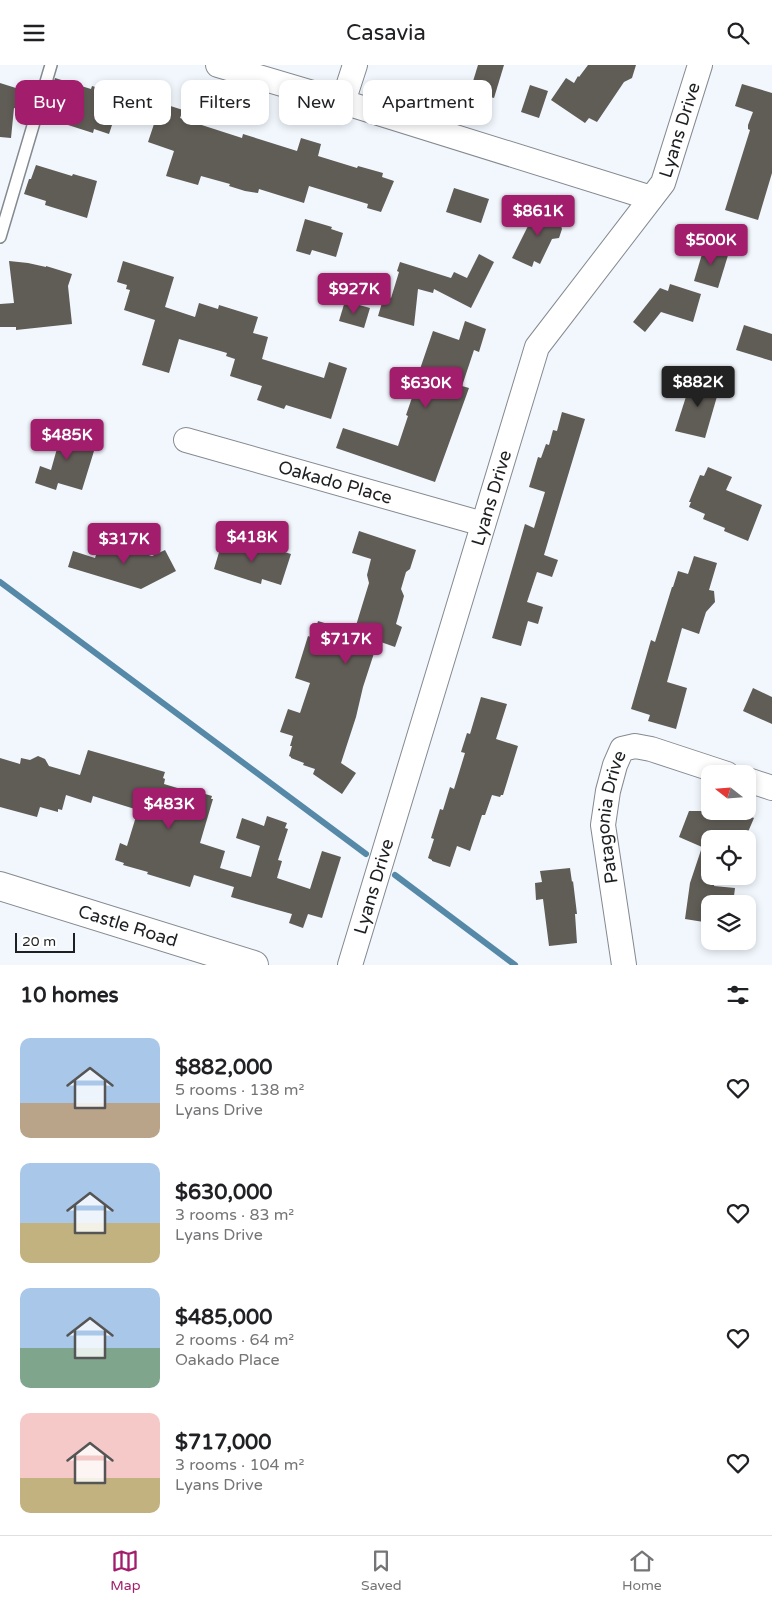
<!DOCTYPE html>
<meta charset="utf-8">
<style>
:root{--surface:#fff;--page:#f6f6f6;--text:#202124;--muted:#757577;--line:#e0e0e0;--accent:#a21e6d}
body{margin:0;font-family:"Varela Round",sans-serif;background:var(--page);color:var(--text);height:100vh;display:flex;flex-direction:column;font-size:19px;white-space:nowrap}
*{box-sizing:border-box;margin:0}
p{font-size:16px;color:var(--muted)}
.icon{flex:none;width:28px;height:28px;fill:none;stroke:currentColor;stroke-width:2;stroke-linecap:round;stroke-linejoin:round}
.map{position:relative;height:900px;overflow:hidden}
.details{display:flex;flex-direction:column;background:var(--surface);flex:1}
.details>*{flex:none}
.hud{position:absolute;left:15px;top:15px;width:500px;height:45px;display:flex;gap:10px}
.needle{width:32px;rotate:287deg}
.controls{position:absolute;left:701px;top:700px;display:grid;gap:10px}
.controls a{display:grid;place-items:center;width:55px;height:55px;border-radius:10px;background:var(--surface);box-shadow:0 2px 8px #0003;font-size:25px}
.scale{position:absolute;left:15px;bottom:12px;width:60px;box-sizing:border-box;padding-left:5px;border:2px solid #1d1f21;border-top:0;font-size:14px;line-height:18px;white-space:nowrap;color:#1d1f21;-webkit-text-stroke:4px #fff;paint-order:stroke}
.price{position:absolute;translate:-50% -42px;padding:0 11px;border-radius:5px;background:var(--accent);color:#fff;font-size:16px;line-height:32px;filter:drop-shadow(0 1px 2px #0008)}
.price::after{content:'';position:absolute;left:50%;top:30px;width:15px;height:11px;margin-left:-8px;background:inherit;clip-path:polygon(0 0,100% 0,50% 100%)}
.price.selected{background:#222;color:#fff}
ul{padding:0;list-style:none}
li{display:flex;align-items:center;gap:15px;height:125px;padding:0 20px}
li span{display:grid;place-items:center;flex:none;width:140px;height:100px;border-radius:10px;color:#555}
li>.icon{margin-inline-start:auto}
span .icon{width:60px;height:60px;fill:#fffc;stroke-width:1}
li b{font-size:21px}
h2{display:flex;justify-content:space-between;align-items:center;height:60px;padding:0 20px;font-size:21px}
.chip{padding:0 18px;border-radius:10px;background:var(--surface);box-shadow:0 2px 8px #0003;font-size:18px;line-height:45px}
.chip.selected{background:var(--accent);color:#fff}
header{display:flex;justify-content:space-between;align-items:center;height:65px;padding:0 20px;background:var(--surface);font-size:22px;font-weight:600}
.dock{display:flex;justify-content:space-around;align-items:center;height:70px;border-top:1px solid var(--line);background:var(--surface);font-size:14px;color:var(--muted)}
.dock a{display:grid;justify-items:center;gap:2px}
.dock .selected{color:var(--accent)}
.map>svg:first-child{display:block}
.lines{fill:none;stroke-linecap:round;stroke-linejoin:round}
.stream{stroke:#5689a8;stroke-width:6}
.building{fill:#605c56}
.lane-casing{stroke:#858a90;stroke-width:14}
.street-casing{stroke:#858a90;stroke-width:26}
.secondary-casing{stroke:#858a90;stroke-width:30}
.lane{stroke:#fff;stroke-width:11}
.street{stroke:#fff;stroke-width:24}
.secondary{stroke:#fff;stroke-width:28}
.labels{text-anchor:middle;stroke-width:5;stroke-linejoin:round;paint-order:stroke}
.street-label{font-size:18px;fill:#1d1f21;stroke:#fff}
</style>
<header><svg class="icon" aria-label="menu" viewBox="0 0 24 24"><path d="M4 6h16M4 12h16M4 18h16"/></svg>Casavia<svg class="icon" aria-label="search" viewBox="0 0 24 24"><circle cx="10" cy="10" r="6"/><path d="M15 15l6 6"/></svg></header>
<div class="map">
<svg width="772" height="900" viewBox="0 0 772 900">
<rect width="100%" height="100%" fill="#f1f7fd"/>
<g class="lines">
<!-- stream -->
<g class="stream">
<polyline points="0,517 366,789"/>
<polyline points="395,810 515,900"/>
</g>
</g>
<!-- building -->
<g class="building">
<polygon points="478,0 504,0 494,33 470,26"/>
<polygon points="588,0 636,0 632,13 624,17 597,57 589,53 585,58 551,35 566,13 574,18 578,11 579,12"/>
<polygon points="55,13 91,24 92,21 122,30 109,69 94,64 93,68 43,52"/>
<polygon points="0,18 35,29 29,48 14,43 11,73 0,72"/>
<polygon points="742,19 772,28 772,108 758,155 725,145 750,65 748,64 748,60 753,47 735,41"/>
<polygon points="530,20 548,26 539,53 521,47"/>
<polygon points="161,38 183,45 180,53 242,73 243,69 297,86 301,73 321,79 318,91 357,103 358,101 383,108 382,112 394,116 381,147 367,143 368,139 309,121 304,138 259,124 258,128 245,126 229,121 230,119 201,111 198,120 166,111 174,86 148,77"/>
<polygon points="36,100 72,111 73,109 97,116 87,153 45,140 46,136 24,129 29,114 31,114"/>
<polygon points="454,123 489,134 481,158 446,147"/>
<polygon points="543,131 548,151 560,157 562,164 559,173 552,174 540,199 534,196 532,202 512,193"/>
<polygon points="305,154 332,162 331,164 343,168 336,192 312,185 310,190 296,186"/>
<polygon points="705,179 729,187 718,223 694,216"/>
<polygon points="479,189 494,197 471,243 434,224 433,228 418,224 414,261 378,251 384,231 391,233 399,207 397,206 400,197 451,213 454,207 467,213"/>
<polygon points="9,196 28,198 46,202 46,201 72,209 68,221 72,259 16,265 16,262 0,262 0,239 14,238"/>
<polygon points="123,196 174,212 165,242 195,252 199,238 218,244 219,240 258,252 253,268 268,272 262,294 324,313 329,297 347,303 331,354 286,340 284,344 257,335 262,321 230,311 235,294 226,291 227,288 179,274 169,308 142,300 155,255 124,245 130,225 126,224 127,220 117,217"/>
<polygon points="670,219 701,229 693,257 661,247 645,267 633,257 660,223 668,226"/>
<polygon points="345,236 370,243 364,263 339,256"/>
<polygon points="465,256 486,264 479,287 474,285 462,321 469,323 435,417 336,383 343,363 398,381 408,351 406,350 414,327 410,325 418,303 420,304 433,266 459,275"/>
<polygon points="744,260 772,269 772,296 736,285"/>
<polygon points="692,313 720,321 705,373 675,366"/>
<polygon points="562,347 585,354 544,490 558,495 552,512 537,507 527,537 543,542 538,559 528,556 521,581 492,573 525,459 534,463 545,427 529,422 538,392 541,393 546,379 549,380 553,365 557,366"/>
<polygon points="65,355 81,359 76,381 94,386 82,425 58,418 56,425 35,418 40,401 51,405"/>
<polygon points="708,402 732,412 726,425 762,440 748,476 724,466 725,463 703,454 705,449 689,442 691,437 689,437 700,410 704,411"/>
<polygon points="359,466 416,485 410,504 406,507 401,524 404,531 396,559 402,562 395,582 378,576 363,622 356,652 341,698 356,708 342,729 313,709 315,704 303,700 304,698 291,693 291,692 289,691 292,681 290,681 293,671 280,667 288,644 300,648 310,618 295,613 308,571 313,573 318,556 354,567 369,518 367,510 371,494 352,488"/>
<polygon points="223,474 263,486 265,481 291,489 281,520 262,514 261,519 214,504"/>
<polygon points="101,475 152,491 165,485 176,506 141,524 68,502 73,486 95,493"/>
<polygon points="694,491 717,498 709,525 714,526 715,537 706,547 699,569 682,563 667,617 687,623 676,664 648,656 650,650 631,644 651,575 655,577 672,522 673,522 678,506 688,509"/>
<polygon points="753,623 772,632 772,659 743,646"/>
<polygon points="481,632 507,639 496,674 518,681 503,730 501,730 500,732 492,730 485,750 482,750 470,786 457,781 450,802 432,796 432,795 428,793 434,774 431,773 440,744 443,745 450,722 454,724 465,688 461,687 467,668 470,669"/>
<polygon points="88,685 165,707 163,713 165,714 164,719 194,728 195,726 212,731 211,734 213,734 200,778 225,786 220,803 251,812 260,781 236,773 242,753 264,761 267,751 287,758 285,763 288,764 278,795 282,796 277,813 310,824 322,786 341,792 322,853 308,849 303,863 289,858 292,849 231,832 234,822 194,810 190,822 147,809 148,807 123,800 124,798 115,795 120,778 127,781 138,745 93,731 91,738 66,730 62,745 58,744 58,747 40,742 37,752 0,742 0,693 20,699 21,693 30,695 38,691 45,694 49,701 80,710"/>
<polygon points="689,746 738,746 754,753 745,774 710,774 710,811 716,811 714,821 735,823 733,839 710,839 710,858 685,854 690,818 702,782 679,772"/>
<polygon points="570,803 572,817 573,816 577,849 575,849 577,878 549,881 543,834 536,835 535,818 542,817 540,806"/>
</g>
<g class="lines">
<!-- lane casing -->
<g class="lane-casing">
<polyline id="lane" points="0,172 51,0"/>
</g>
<!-- street casing -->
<g class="street-casing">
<g id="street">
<polyline points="218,0 343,37 651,133"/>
<polyline points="343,37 355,0"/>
<path id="s1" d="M 186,375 L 483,459"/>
<polyline points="748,715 772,723"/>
<path id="s2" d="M 350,900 L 537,282 L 663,118 L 700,0"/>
<path id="s3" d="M 624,900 L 603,760 L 608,726 L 615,700 L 622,684 L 635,681 L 651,684 L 727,709"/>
</g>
</g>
<!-- secondary casing -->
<g class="secondary-casing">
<g id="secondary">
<path id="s4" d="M 0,821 L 254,900"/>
</g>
</g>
<!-- lane -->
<use href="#lane" class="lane"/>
<!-- street -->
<use href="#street" class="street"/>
<!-- secondary -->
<use href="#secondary" class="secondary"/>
</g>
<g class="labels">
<!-- street labels -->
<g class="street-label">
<text dy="6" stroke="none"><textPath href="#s2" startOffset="908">Lyans Drive</textPath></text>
<text dy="6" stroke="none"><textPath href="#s1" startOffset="155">Oakado Place</textPath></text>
<text dy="6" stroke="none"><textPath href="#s2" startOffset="488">Lyans Drive</textPath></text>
<text dy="6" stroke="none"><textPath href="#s3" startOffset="150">Patagonia Drive</textPath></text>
<text dy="6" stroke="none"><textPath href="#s2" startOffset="82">Lyans Drive</textPath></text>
<text dy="6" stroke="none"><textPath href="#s4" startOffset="134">Castle Road</textPath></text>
</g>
</g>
</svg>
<div class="controls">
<a><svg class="needle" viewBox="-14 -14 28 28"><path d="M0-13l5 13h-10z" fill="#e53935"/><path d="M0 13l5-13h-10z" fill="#757577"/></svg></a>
<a><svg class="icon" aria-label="locate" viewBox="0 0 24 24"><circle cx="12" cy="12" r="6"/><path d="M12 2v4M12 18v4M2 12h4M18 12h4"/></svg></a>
<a><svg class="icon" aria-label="layers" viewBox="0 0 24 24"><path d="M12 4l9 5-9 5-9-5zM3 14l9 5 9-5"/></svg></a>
</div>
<div class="scale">20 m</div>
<b class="price" style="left:538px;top:172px">$861K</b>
<b class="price" style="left:711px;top:201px">$500K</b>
<b class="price" style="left:354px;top:250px">$927K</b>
<b class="price selected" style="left:698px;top:343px">$882K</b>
<b class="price" style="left:426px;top:344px">$630K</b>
<b class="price" style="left:67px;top:396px">$485K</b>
<b class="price" style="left:252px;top:498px">$418K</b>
<b class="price" style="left:124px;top:500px">$317K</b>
<b class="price" style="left:346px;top:600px">$717K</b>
<b class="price" style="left:169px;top:765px">$483K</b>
<div class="hud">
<a class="chip selected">Buy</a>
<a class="chip">Rent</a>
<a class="chip">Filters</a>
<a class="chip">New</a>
<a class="chip">Apartment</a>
</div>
</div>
<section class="details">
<h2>10 homes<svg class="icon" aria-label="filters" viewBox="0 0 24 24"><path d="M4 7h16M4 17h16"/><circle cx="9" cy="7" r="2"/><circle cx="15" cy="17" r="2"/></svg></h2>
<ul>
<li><span style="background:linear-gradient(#a9c7e8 65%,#b9a48a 0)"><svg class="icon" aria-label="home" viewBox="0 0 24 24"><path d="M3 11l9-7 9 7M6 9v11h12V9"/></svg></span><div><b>$882,000</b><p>5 rooms · 138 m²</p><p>Lyans Drive</p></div><svg class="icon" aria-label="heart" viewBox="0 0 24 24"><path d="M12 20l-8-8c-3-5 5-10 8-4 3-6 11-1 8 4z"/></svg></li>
<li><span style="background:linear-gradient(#a9c7e8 60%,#c2b280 0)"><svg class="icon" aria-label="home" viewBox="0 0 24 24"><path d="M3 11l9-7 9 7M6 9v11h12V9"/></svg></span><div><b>$630,000</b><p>3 rooms · 83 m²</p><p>Lyans Drive</p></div><svg class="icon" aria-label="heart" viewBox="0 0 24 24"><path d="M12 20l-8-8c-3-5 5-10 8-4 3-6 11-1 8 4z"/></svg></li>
<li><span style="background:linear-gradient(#a9c7e8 60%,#7fa58c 0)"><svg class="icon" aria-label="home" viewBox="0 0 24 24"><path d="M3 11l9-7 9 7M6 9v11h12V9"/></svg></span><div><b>$485,000</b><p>2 rooms · 64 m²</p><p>Oakado Place</p></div><svg class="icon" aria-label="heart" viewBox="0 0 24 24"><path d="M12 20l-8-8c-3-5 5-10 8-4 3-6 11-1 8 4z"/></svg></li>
<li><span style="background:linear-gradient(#f6c9c9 65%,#c2b280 0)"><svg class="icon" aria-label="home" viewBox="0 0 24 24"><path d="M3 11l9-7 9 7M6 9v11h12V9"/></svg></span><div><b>$717,000</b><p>3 rooms · 104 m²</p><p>Lyans Drive</p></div><svg class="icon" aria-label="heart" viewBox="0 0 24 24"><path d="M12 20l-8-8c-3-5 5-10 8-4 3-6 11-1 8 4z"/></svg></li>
</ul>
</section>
<nav class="dock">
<a class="selected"><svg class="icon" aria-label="map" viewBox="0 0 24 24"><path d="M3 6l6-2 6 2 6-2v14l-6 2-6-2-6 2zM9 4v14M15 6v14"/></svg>Map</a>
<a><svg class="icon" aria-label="saved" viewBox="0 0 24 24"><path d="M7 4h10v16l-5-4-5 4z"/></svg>Saved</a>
<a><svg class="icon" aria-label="home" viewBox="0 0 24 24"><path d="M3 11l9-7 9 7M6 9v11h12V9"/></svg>Home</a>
</nav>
